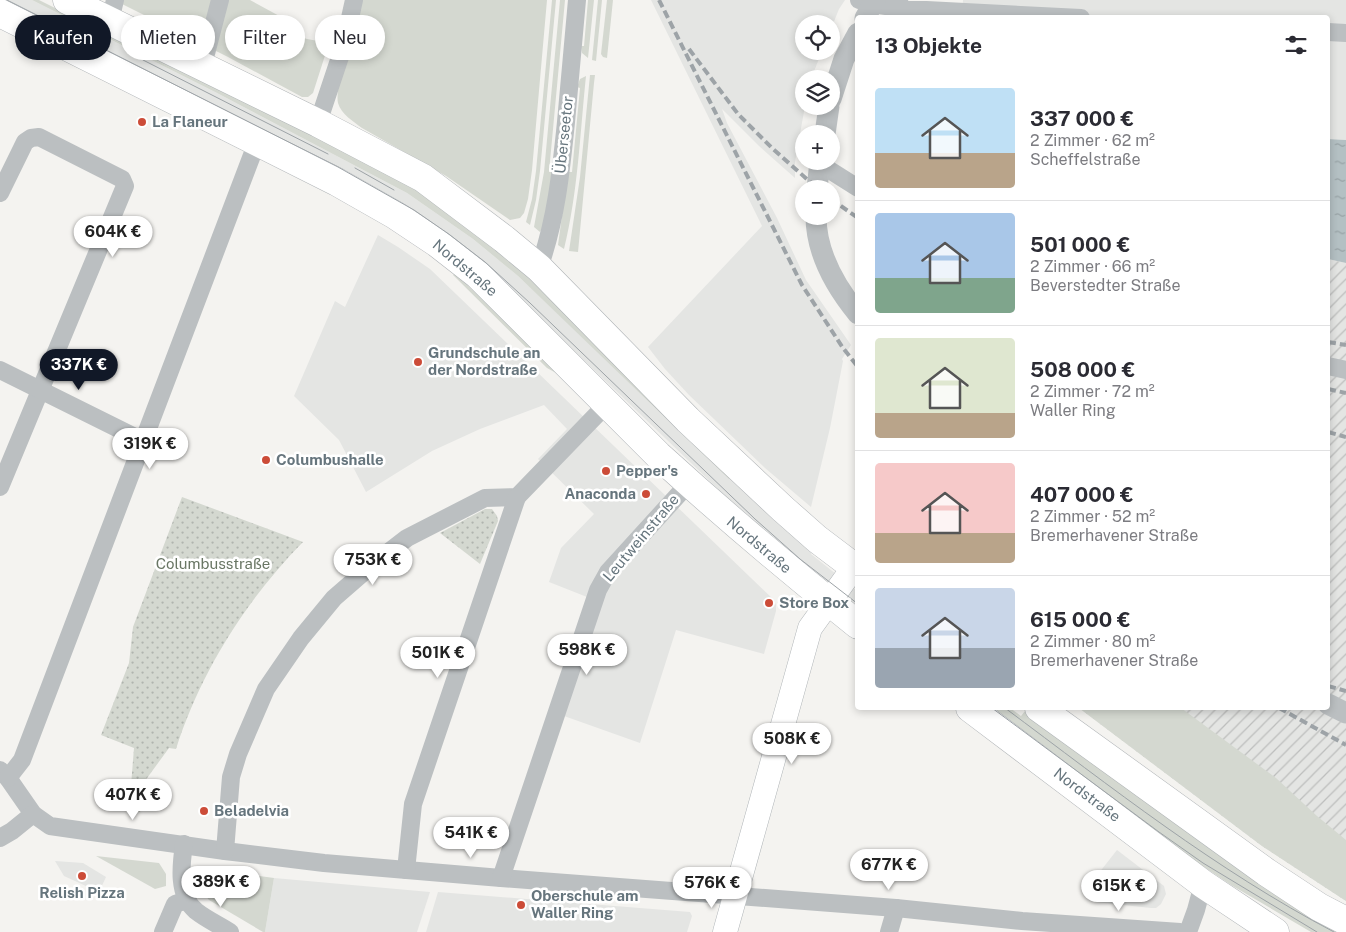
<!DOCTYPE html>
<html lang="de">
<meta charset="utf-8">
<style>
:root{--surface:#fff;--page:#f7f7f7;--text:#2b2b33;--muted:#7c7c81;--line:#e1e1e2;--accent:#111827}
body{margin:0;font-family:"Public Sans",sans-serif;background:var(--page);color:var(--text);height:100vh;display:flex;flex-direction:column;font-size:19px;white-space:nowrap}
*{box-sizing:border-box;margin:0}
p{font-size:16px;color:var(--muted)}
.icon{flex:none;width:28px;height:28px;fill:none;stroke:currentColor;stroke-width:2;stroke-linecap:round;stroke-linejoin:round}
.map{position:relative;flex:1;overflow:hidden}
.sheet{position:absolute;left:855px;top:15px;width:475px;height:695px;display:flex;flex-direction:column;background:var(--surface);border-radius:5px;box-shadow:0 2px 8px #0003}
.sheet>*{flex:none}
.guide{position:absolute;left:15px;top:15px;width:475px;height:45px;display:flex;gap:10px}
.controls{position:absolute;left:795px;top:15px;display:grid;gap:10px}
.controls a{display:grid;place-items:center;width:45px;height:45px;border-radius:50%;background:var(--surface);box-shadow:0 2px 8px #0003;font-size:25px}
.price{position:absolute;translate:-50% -42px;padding:0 11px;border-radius:18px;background:#fff;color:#222;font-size:16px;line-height:32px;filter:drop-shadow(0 1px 2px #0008)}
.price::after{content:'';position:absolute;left:50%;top:30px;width:15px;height:11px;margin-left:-8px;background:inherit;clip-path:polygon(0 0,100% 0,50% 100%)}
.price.active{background:var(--accent);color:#fff}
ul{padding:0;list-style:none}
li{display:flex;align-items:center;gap:15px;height:125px;padding:0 20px}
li+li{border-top:1px solid var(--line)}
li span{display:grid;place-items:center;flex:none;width:140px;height:100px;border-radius:5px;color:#555}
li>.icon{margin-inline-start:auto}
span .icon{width:60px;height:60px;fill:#fffc;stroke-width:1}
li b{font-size:21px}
h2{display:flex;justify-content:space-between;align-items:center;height:60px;padding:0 20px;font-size:21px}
.chip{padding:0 18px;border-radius:22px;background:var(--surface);box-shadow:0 2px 8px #0003;font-size:18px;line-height:45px}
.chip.active{background:var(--accent);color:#fff}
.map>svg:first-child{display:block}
.built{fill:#e4e5e3}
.industrial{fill:url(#industrial-furrows)}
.grass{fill:#d4d8d0}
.park{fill:url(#park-dots)}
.water{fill:url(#water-ripples)}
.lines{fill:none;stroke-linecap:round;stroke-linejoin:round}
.secondary-casing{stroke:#aeb3b6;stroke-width:25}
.primary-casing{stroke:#afb3b6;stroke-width:29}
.minor{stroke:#bbbfc1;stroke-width:18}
.tertiary{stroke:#bbbfc1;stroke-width:21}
.secondary{stroke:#fff;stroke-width:24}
.primary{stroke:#fff;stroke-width:28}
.tram{stroke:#9da3a7;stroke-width:1}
.rail{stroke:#9da3a7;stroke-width:4;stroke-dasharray:8 4;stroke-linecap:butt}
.poi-dot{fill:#cc4c38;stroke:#fff;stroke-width:2}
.labels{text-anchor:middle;stroke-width:5;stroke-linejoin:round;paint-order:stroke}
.poi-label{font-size:15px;font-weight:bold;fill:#66757d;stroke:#fff;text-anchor:start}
.street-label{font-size:15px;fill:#66757d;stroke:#fff}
.park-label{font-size:15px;fill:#697664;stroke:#fff}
</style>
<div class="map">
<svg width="1346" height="932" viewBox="0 0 1346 932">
<defs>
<pattern id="industrial-furrows" width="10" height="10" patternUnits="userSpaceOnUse" patternTransform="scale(1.25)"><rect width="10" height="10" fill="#e4e5e3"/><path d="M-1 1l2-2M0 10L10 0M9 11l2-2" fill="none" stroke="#bdbebd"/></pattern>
<pattern id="park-dots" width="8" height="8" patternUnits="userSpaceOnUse" patternTransform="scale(1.25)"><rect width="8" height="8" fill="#d4d8d0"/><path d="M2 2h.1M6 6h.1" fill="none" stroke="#b0b4ae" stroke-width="1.8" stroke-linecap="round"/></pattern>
<pattern id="water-ripples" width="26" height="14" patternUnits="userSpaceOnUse" patternTransform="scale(1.25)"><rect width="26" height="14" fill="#b4c0c3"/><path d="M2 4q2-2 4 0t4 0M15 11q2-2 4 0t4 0" fill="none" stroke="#96a1a4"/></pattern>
</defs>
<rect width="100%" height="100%" fill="#f4f3f0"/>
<!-- built -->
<g class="built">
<polygon points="0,0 32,0 217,93 407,193 473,239 518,276 557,313 729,478 733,474 814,549 811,554 857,591 857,608 713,494 718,489 508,287"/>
<polygon points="651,0 845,0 839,9 831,29 831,24 804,24 804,51 822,51 811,79 804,79 804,106 805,106 795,162 795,178 759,146 722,109 727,123 777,218 806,280 851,345 842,359 843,361 830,428 811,507 765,468 689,395 665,369 648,347 762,226"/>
<polygon points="963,0 1346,0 1346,140 1328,139 1328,18 962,18"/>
<polygon points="378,235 398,247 430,269 774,600 776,605 776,611 764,654 676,630 640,743 550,711 587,597 549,582 561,548 594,514 538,459 567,429 544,405 480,429 432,451 366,492 339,440 294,396 335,301 345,307"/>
<polygon points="1117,850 1164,886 1166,894 1161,904 1156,908 1151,908 1095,902 1093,894 1095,878"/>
<polygon points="55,861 83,863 106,877 99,892 64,876"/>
<polygon points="274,878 430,892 417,932 265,932"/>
<polygon points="438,892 690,912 692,916 687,932 426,932"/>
</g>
<!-- industrial -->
<polygon class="industrial" points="1328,259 1346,263 1346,901 1262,846 1079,708 1328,708"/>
<!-- grass -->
<g class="grass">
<polygon points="32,0 39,0 107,34 231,91 439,201 519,262 733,474 729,479 518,276 473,239 407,193 217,93"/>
<polygon points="114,0 250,0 283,18 282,30 307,39 329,43 313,93 308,97 302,97 228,57"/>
<path d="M 361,0 L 547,0 L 532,170 L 528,199 L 524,213 L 520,218 L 510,220 L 446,176 L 362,128 C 354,122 341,114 338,103 C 334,87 356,19 361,0 Z"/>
<polygon points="552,0 556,0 540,171 536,200 530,225 526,222 532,199 536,171"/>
<polygon points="560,0 565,0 549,172 554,172 545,222 540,232 534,227 544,172"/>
<polygon points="588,0 594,0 588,58 582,53 581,46 584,46"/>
<polygon points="598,0 602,0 596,61 592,60"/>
<polygon points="607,0 613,0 607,58 603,57 601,54"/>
<polygon points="590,75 595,75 594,83 578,252 569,251 580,177"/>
<path d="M 586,76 C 580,133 578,193 564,249 L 558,245 L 568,172 L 572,172 L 580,88 L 577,87 L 580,79 Z"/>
<polygon points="455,273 550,365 569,380 547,368 453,275"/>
<polygon points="988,708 1010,708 1021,716 1025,711 1342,932 1311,932 1231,885 1177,849"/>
<polygon points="1079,708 1181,708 1276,778 1317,816 1346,840 1346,901 1262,846"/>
<polygon points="96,856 159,863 166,874 166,886 155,889"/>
<path d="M 206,869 L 274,878 L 265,932 L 263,932 L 209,900 C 201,890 195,878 206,869 Z"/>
</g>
<!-- park -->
<g class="park">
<path d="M 182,497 L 303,542 C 246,600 201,671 176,749 L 169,748 L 142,785 L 140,812 L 129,811 L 134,748 L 101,735 L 129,663 L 133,627 Z"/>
<polygon points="485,509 492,509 497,516 498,521 480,564 440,533"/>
</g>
<!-- water -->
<polygon class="water" points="1328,139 1346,140 1346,263 1328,259"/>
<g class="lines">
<!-- secondary casing -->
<g class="secondary-casing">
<polyline id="secondary" points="725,932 810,628 854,567"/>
</g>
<!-- primary casing -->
<g class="primary-casing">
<g id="primary">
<polyline points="67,0 318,123 423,178 504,239 539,268 688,420 783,509 817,539 858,570"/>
<path d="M 0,13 L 337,182 L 395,215 L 437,243 L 478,275 L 658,455 C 723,514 789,570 858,625"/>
<polyline points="970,708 1203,884 1275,932"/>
<polyline points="1039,708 1266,872 1319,907 1346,921"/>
</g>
</g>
<!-- minor -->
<g class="minor">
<polyline points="859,0 872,4 907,9 1081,18"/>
<polyline points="110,21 115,0"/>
<polyline points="1328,32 1346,33"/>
<polyline points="203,65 220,0"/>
<polyline points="318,123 344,45 354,0"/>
<polyline points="820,164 858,188"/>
<polyline points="0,193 25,142 31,138 39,137 122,179 125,186 0,487"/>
<path d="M 539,268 C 556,220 561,172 566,122 C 570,81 573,41 577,0"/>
<polyline points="1328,366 1346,370"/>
<polyline points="0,370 143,441"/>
<polyline points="0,770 8,778 33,814 50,826 225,851 324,863 501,878 896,908 1022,921 1180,932"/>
<polyline points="8,778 22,760 257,142"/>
<polyline points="0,838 12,831 33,814"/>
<path d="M 184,844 C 181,865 177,895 196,911 C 206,919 219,925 230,932"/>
<polyline points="225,851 231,777 238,754 266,689 301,638 334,598 372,565 407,538 485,498 517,497 607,404"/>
<polyline points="406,870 413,804 517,497"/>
<polyline points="501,878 598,590 608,572 689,483"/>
<polyline points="163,932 175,904 187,900"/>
<polyline points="889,932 896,908"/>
<polyline points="1188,932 1196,910 1203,884"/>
</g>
<!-- tertiary -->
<g class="tertiary">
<polyline points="865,18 875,0"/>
<polyline points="831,99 844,59 858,33"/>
<polyline points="825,134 829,106"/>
<polyline points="817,189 820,161"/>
<path d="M 816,216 C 816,253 835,286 858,314"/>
<polyline points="1328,704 1346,713"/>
</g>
<!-- secondary -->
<use href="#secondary" class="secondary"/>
<!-- primary -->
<use href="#primary" class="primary"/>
<!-- tram -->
<g class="tram">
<polyline points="7,0 338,167 414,210 450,235 485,262 530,303 755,519 800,559 858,604"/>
<polyline points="143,60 328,154"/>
<polyline points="355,168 394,190"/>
<polyline points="992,708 1159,832 1203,863 1317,932"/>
<path d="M 1005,708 C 1111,787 1216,870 1334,932"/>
</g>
<!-- rail -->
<g class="rail">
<polyline points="659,0 802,285 843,348 858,367"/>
<polyline points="689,49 738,114 772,148 818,189"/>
<polyline points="831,199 858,218"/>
<polyline points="1328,342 1346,345"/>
<polyline points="1328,389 1346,393"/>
<polyline points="1328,432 1346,437"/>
<polyline points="1328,686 1346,691"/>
<polyline points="1279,708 1346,745"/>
</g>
</g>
<!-- markers -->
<g class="poi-dot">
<circle cx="142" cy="122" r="5"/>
<circle cx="418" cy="362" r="5"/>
<circle cx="266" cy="460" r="5"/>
<circle cx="606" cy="471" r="5"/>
<circle cx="646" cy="494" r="5"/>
<circle cx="769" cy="603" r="5"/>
<circle cx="204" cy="811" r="5"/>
<circle cx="82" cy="876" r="5"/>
<circle cx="521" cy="905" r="5"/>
</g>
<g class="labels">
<!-- poi labels -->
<g class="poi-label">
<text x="152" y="127">La Flaneur</text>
<text x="428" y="358">Grundschule an<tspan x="428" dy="17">der Nordstraße</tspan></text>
<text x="276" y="465">Columbushalle</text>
<text x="616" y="476">Pepper's</text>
<text x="636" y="499" text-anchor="end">Anaconda</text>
<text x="779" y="608">Store Box</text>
<text x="214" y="816">Beladelvia</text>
<text x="82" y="898" text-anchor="middle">Relish Pizza</text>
<text x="531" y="901">Oberschule am<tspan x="531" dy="17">Waller Ring</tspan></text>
</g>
<!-- street labels -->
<g class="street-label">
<text transform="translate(564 135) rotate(-84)" y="5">Überseetor</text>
<text transform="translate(465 268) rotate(40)" y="5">Nordstraße</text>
<text transform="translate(641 538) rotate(-50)" y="5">Leutweinstraße</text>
<text transform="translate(759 545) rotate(40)" y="5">Nordstraße</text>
<text transform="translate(1087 795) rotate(37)" y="5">Nordstraße</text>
</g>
<!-- park labels -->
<g class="park-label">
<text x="213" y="569">Columbusstraße</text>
</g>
</g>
</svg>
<div class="controls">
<a><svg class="icon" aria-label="locate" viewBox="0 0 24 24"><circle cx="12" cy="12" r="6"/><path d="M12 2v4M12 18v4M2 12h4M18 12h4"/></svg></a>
<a><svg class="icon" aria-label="layers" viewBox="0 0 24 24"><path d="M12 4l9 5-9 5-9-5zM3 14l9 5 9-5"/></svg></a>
<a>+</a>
<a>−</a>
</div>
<b class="price" style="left:113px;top:258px">604K €</b>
<b class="price active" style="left:79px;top:391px">337K €</b>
<b class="price" style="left:150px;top:470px">319K €</b>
<b class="price" style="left:373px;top:586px">753K €</b>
<b class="price" style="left:587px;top:676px">598K €</b>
<b class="price" style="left:438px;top:679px">501K €</b>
<b class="price" style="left:792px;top:765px">508K €</b>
<b class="price" style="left:133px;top:821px">407K €</b>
<b class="price" style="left:471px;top:859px">541K €</b>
<b class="price" style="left:889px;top:891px">677K €</b>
<b class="price" style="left:221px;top:908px">389K €</b>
<b class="price" style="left:712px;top:909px">576K €</b>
<b class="price" style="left:1119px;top:912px">615K €</b>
<div class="guide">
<a class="chip active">Kaufen</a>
<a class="chip">Mieten</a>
<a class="chip">Filter</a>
<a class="chip">Neu</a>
</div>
<section class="sheet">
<h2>13 Objekte<svg class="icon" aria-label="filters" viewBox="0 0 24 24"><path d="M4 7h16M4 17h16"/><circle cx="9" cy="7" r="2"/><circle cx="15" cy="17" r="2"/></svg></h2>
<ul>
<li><span style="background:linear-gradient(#bfe0f5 65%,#b9a48a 0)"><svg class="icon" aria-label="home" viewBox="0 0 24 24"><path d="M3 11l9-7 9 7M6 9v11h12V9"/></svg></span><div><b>337 000 €</b><p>2 Zimmer · 62 m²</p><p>Scheffelstraße</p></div></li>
<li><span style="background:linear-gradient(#a9c7e8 65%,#7fa58c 0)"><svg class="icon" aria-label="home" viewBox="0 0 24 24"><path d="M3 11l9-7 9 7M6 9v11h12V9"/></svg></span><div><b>501 000 €</b><p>2 Zimmer · 66 m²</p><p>Beverstedter Straße</p></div></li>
<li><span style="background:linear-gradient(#dfe7d0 75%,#b9a48a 0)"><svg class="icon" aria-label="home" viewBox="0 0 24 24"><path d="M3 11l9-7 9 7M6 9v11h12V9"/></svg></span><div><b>508 000 €</b><p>2 Zimmer · 72 m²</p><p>Waller Ring</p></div></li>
<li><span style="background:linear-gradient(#f6c9c9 70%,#b9a48a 0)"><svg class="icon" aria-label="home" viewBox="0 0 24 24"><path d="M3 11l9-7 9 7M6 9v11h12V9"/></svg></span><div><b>407 000 €</b><p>2 Zimmer · 52 m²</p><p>Bremerhavener Straße</p></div></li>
<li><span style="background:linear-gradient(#c9d6e8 60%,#9aa5b1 0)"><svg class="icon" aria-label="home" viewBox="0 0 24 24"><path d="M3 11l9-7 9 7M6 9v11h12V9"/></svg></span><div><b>615 000 €</b><p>2 Zimmer · 80 m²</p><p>Bremerhavener Straße</p></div></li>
</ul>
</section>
</div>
